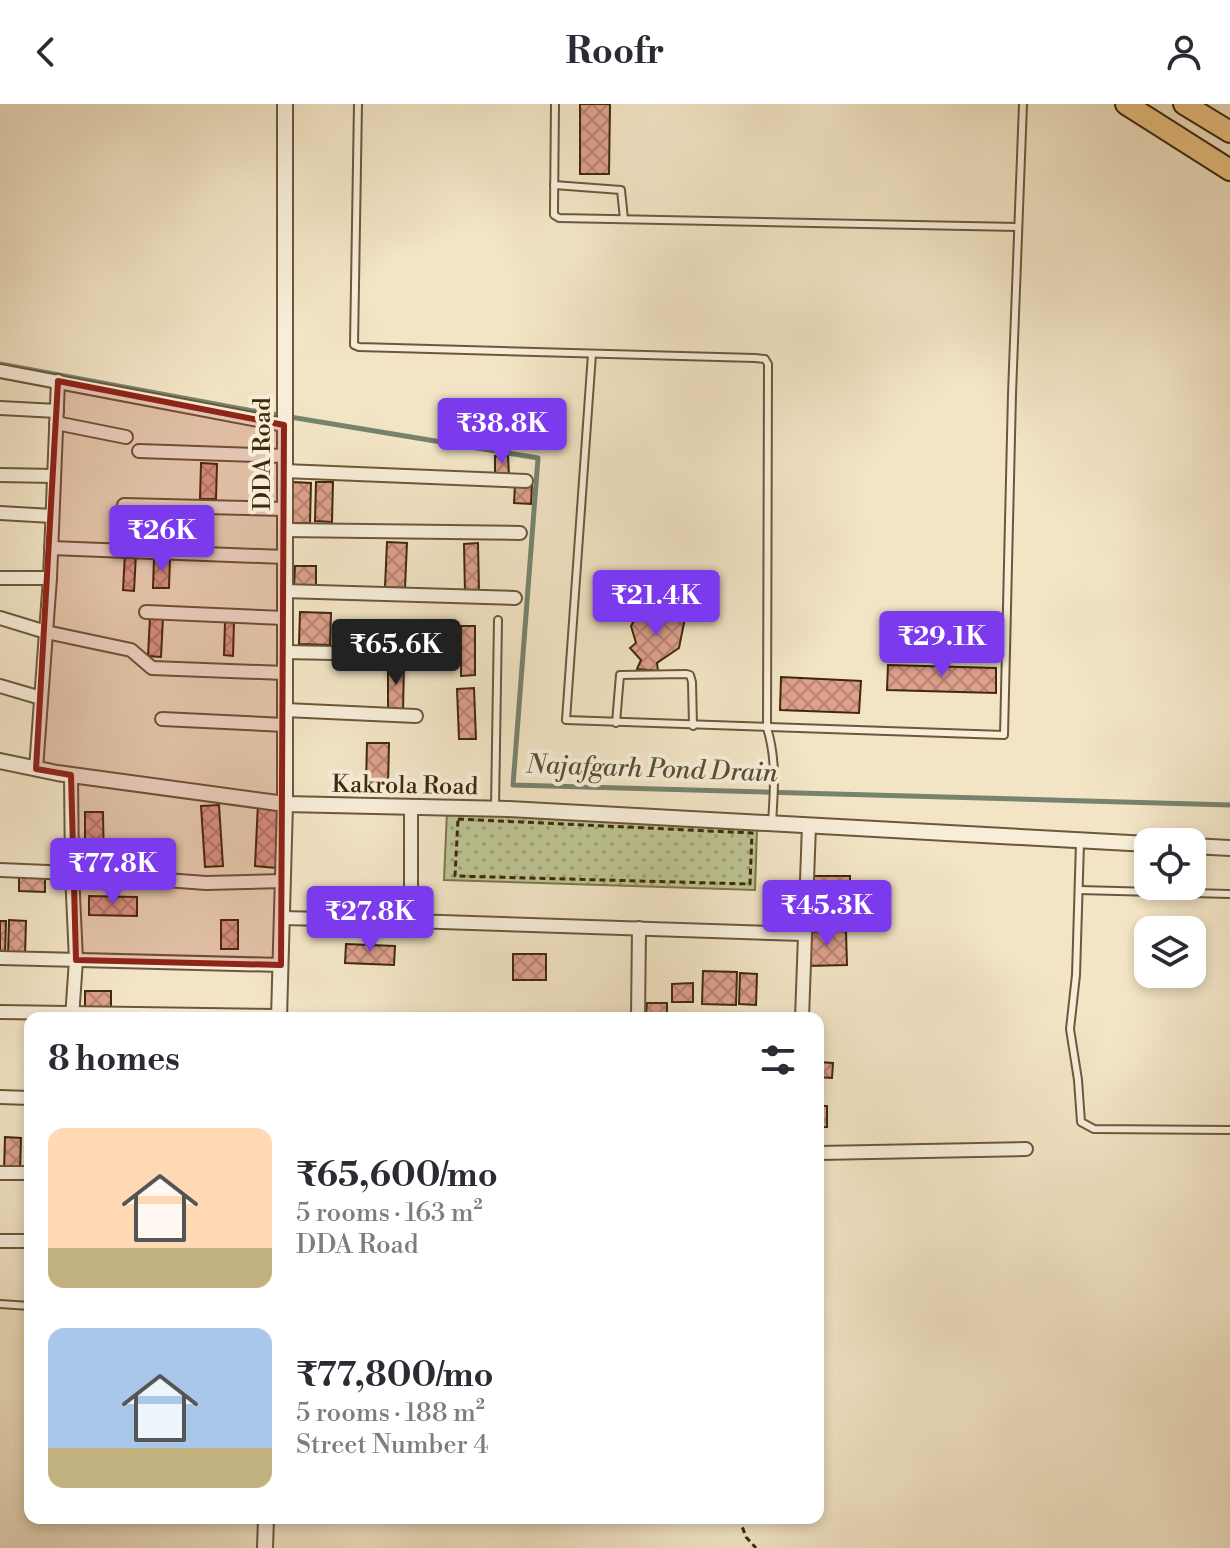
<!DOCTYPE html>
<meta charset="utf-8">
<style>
:root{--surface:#fff;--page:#f2f2f3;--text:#2b2b33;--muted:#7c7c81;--accent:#7c3aed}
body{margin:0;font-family:"Libre Bodoni",serif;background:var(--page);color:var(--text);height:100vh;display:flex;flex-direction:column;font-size:30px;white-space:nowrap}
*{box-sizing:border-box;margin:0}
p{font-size:26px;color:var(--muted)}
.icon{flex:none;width:44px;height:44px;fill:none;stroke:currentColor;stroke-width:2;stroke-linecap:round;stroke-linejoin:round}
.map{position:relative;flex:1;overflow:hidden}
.panel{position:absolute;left:24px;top:908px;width:800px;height:512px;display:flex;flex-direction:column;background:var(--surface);border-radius:16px;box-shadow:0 4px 12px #0003}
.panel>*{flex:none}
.fabs{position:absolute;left:1134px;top:724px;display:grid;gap:16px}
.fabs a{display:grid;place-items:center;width:72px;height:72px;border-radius:16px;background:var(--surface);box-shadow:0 4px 12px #0003;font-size:40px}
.price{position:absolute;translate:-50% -68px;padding:0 18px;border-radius:8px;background:var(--accent);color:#fff;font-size:26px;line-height:52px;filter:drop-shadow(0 2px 4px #0008)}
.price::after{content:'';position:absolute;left:50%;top:48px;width:24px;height:18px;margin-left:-12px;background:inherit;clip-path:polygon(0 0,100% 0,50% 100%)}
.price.on{background:#222;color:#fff}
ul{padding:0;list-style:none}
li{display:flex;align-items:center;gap:24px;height:200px;padding:0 24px}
li span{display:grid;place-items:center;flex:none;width:224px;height:160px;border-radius:16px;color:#555}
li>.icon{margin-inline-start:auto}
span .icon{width:96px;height:96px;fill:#fffc;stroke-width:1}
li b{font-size:34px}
h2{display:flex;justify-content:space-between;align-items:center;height:96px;padding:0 24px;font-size:34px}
header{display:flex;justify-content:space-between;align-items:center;height:104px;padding:0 24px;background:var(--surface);font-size:36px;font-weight:700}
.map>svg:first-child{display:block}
.grass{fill:url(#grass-dots);stroke:#7e764e;stroke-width:2}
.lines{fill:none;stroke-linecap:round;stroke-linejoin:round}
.stream{stroke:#77836e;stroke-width:5}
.building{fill:url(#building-cross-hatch);stroke:#3f2a0a;stroke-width:2}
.service-casing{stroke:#6c5839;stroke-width:10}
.minor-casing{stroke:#6c5839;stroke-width:16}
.tertiary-casing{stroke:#6c5839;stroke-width:18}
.trunk-casing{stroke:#3f2a0a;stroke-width:24}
.path{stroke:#3f2a0a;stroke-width:3;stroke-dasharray:6 4;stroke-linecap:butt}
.service{stroke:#f7edd9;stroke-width:6}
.minor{stroke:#f7edd9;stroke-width:12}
.tertiary{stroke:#f7edd9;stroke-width:14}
.trunk{stroke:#e9c282;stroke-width:20}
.marked{fill:#8f2418;fill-opacity:0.2;stroke:#8f2418;stroke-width:6;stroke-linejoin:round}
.labels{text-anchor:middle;stroke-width:8;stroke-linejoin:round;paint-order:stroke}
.street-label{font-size:24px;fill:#3f2a0a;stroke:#f7edd9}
.water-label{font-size:26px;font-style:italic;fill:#564f34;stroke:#f7edd9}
</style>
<header><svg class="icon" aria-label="back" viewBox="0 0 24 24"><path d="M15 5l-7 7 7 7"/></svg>Roofr<svg class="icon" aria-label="person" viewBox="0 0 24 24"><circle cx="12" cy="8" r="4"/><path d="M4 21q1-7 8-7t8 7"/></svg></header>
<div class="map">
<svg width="1230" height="1444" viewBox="0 0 1230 1444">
<defs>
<pattern id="grass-dots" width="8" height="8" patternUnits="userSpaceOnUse" patternTransform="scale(2)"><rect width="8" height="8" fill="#bdc392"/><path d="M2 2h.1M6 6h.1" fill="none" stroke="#9b9f75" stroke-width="1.8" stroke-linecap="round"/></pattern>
<pattern id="building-cross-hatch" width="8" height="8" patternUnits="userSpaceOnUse" patternTransform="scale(2)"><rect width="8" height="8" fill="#dea08c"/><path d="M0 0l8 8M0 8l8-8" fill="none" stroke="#b58371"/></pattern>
</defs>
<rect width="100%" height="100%" fill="#f2e4c5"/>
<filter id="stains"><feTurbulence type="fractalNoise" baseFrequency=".0025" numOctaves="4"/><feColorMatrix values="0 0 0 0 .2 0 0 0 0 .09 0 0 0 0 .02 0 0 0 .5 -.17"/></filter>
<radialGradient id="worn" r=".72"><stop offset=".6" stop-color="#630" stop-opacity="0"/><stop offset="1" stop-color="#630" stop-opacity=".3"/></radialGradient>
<!-- grass -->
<polygon class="grass" points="447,707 757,726 755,786 444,776"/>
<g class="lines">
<!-- stream -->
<polyline class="stream" points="0,260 242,305 538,354 513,681 1230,701"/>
</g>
<!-- building -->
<g class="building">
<polygon points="580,0 610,0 609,70 580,70"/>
<polygon points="495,352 508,352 509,372 495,372"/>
<polygon points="201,359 217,360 216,395 200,395"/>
<polygon points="293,378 311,379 310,419 292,419"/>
<polygon points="316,378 333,378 332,418 315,417"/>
<polygon points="515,380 532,381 531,400 514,399"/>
<polygon points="142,406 143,428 118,428 117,407"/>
<polygon points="387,438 407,439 405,484 385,483"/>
<polygon points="478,439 479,488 465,489 464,440"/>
<polygon points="125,449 136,450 134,487 123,486"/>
<polygon points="154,454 170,454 169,484 153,484"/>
<polygon points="295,462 316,462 316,484 294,483"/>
<polygon points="658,502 670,508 670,514 685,514 679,544 657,559 658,567 637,565 641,556 630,544 636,539 631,522 635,515 648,515 648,509"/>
<polygon points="300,508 331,509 330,541 299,540"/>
<polygon points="150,513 163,513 161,553 148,552"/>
<polygon points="225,518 234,518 233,552 224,551"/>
<polygon points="461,522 475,522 475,571 461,572"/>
<polygon points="388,559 404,559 403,608 388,608"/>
<polygon points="888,561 996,564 996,589 887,586"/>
<polygon points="781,573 861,577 859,609 780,606"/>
<polygon points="474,584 476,635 459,635 457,585"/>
<polygon points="367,639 389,639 388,681 366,680"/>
<polygon points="258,699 279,700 276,764 255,762"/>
<polygon points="219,701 223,762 205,763 201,702"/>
<polygon points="85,708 103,708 104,764 85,764"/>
<polygon points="19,769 45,769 45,788 19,787"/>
<rect x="812" y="772" width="38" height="15"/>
<polygon points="773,783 803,783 802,817 772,816"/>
<polygon points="89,792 137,793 137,812 89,811"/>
<polygon points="9,816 26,817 25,851 8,851"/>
<rect x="221" y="816" width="17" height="29"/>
<polygon points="0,817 6,817 5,852 0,852"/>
<polygon points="846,827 847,861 808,862 807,828"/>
<polygon points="346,840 395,842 394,861 345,859"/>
<rect x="513" y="850" width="33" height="26"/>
<polygon points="703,867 737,868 736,901 702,900"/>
<polygon points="740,869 757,870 756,901 739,900"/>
<polygon points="693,879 693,898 672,898 672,880"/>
<rect x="85" y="887" width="26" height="17"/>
<polygon points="647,899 667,899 667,910 646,910"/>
<polygon points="612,910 633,911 632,914 611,914"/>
<polygon points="818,958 833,959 832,974 818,973"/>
<rect x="818" y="1002" width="9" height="21"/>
<polygon points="5,1033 21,1034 20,1067 4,1067"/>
</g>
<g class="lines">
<!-- service casing -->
<g class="service-casing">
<g id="service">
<path d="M 358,0 L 354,241 L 359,243 L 755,254 L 765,255 L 768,260 L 767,624 C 777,656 774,687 772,719"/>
<polyline points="555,0 554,106 554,111 559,114 1018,123"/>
<polyline points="554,81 621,86 624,115"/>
<polyline points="592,250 566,616 1004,631 1012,290 1023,0"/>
<polyline points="616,619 620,571 686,570 690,571 692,578 693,622"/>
<polyline points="495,704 498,516"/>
<polyline points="1080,739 1076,871 1070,925 1078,976 1081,1018 1094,1025 1230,1026"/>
<polyline points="1079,786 1230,790"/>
<polyline points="0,1200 30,1202"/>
</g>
</g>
<!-- minor casing -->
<g class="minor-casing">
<g id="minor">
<polyline points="0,267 284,321"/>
<polyline points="0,304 57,307"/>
<polyline points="56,319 126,333"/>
<polyline points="139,347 284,352"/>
<polyline points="284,367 526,377"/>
<polyline points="0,371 54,372"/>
<polyline points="124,401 284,405"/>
<polyline points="0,409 52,412"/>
<polyline points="284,426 520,429"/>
<polyline points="51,444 284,453"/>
<polyline points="0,474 50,474"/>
<polyline points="284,487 515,494"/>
<polyline points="146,508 284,514"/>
<polyline points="0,514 46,528 131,546 152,564 284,569"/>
<polyline points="284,548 434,551"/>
<polyline points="0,582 41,594"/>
<polyline points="285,606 416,612"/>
<polyline points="162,615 285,621"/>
<polyline points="36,665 50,474 58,277"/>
<polyline points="71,671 72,769 206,779 283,777"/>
<polyline points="411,703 411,817 803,830"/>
<polyline points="0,766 72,769 76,856 72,914"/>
<polyline points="282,814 411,817"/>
<polyline points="0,854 281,861"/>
<polyline points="0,908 279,912"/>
<polyline points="638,914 639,824"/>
<polyline points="802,914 809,721"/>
<polyline points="0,993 30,994"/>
<polyline points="818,1049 1026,1045"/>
<polyline points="0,1069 30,1069"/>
<polyline points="0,1137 30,1137"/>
</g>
</g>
<!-- tertiary casing -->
<g class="tertiary-casing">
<g id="tertiary">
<polyline points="0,657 57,669 285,700 509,705 1148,740"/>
<polyline points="1192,742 1230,744"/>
<polyline points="279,914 285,700 285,0"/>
<polyline points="265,1444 266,1414"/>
</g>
</g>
<!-- trunk casing -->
<g class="trunk-casing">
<g id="trunk">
<polyline points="1126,0 1230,66"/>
<polyline points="1184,0 1230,28"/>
</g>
</g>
<!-- path -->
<g class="path">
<polygon points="458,715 752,729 750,780 455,772"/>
<polyline points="739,1414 746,1433 756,1444"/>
</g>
<!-- service -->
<use href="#service" class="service"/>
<!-- minor -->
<use href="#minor" class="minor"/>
<!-- tertiary -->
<use href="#tertiary" class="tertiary"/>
<!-- trunk -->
<use href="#trunk" class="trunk"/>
</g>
<!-- marked area -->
<path class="marked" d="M 58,277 L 284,321 L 281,861 L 76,856 L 71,671 L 36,665 Z"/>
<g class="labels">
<!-- street labels -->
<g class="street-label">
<text transform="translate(262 350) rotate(-90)" y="8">DDA Road</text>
<text transform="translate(405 681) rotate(1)" y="8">Kakrola Road</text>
</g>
<!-- water labels -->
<g class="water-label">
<text transform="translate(652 664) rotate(2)" y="9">Najafgarh Pond Drain</text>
</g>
</g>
<rect width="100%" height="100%" filter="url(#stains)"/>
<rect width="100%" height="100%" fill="url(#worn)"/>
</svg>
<div class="fabs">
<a><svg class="icon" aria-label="locate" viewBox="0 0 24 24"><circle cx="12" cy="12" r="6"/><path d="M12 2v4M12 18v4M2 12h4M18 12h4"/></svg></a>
<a><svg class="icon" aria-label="layers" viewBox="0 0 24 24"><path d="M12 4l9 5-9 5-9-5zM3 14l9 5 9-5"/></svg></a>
</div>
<b class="price" style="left:502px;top:362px">₹38.8K</b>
<b class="price" style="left:162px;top:469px">₹26K</b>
<b class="price" style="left:656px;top:534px">₹21.4K</b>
<b class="price" style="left:942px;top:575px">₹29.1K</b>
<b class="price on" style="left:396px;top:583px">₹65.6K</b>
<b class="price" style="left:113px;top:802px">₹77.8K</b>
<b class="price" style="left:827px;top:844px">₹45.3K</b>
<b class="price" style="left:370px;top:850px">₹27.8K</b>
<section class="panel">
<h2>8 homes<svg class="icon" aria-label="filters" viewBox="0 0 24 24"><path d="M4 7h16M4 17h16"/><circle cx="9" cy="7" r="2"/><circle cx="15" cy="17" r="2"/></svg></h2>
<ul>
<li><span style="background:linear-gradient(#ffd9b3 75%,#c2b280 0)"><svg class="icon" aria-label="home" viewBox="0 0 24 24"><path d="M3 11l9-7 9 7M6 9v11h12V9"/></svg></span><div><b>₹65,600/mo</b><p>5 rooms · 163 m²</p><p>DDA Road</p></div></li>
<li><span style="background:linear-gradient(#a9c7e8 75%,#c2b280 0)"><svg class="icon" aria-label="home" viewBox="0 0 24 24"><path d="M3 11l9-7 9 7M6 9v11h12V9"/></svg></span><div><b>₹77,800/mo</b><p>5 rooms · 188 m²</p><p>Street Number 4</p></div></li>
</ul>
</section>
</div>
